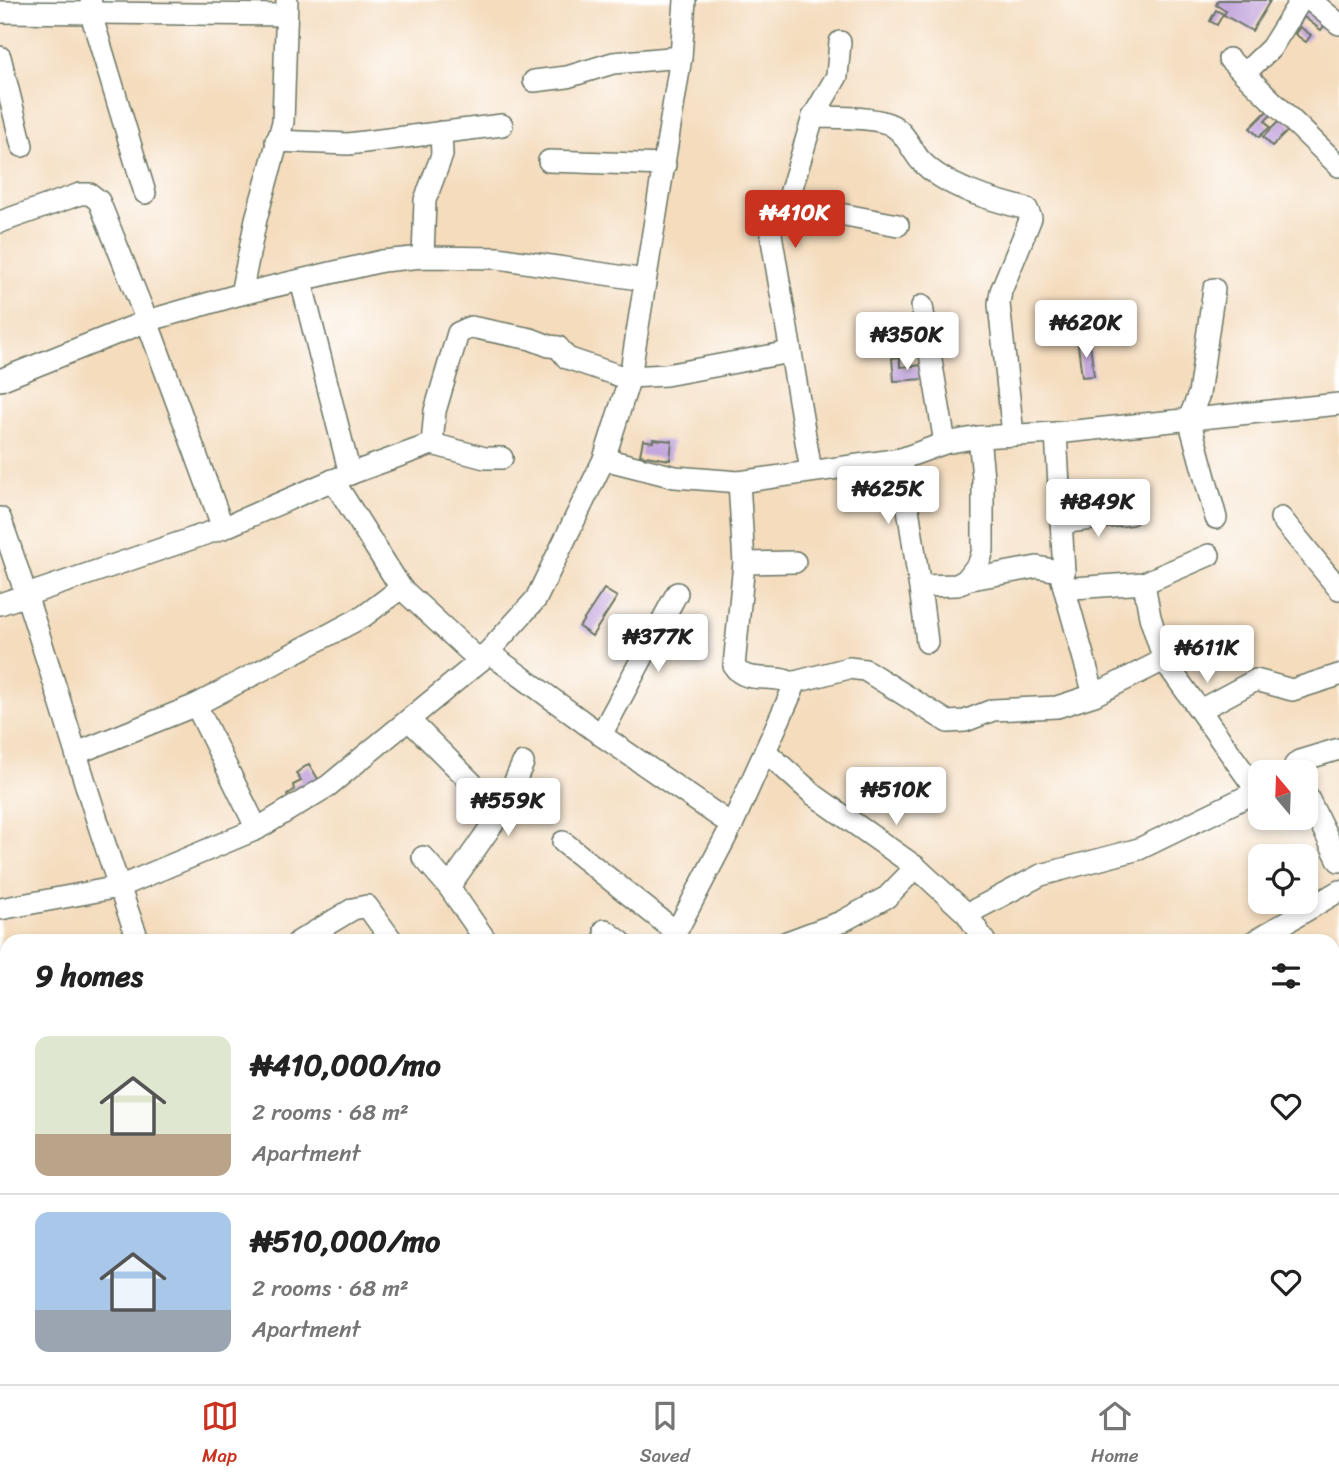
<!DOCTYPE html>
<meta charset="utf-8">
<style>
:root{--surface:#fff;--page:#f6f6f6;--text:#222;--muted:#767676;--line:#e0e0e0;--accent:#c8321e}
body{margin:0;font-family:Sriracha,sans-serif;background:var(--page);color:var(--text);height:100vh;display:flex;flex-direction:column;font-size:26px;white-space:nowrap}
*{box-sizing:border-box;margin:0}
p{font-size:23px;color:var(--muted)}
.icon{flex:none;width:38px;height:38px;fill:none;stroke:currentColor;stroke-width:2;stroke-linecap:round;stroke-linejoin:round}
.map{position:relative;flex:1;overflow:hidden}
.details{position:absolute;left:0px;top:934px;width:1340px;height:450px;display:flex;flex-direction:column;background:var(--surface);border-radius:21px 21px 0 0;box-shadow:0 4px 10px #0003}
.details>*{flex:none}
.needle{width:46px;rotate:341deg}
.tools{position:absolute;left:1248px;top:760px;display:grid;gap:14px}
.tools a{display:grid;place-items:center;width:70px;height:70px;border-radius:14px;background:var(--surface);box-shadow:0 4px 10px #0003;font-size:35px}
.price{position:absolute;translate:-50% -60px;padding:0 16px;border-radius:7px;background:#fff;color:#222;font-size:23px;line-height:46px;filter:drop-shadow(0 2px 4px #0008)}
.price::after{content:'';position:absolute;left:50%;top:42px;width:21px;height:16px;margin-left:-10px;background:inherit;clip-path:polygon(0 0,100% 0,50% 100%)}
.price.on{background:var(--accent);color:#fff}
ul{padding:0;list-style:none}
li{display:flex;align-items:center;gap:21px;height:175px;padding:0 35px}
li+li{border-top:2px solid var(--line)}
li span{display:grid;place-items:center;flex:none;width:196px;height:140px;border-radius:14px;color:#555}
li>.icon{margin-inline-start:auto}
span .icon{width:84px;height:84px;fill:#fffc;stroke-width:1}
li b{font-size:30px}
h2{display:flex;justify-content:space-between;align-items:center;height:84px;padding:0 35px;font-size:30px}
.dock{display:flex;justify-content:space-around;align-items:center;height:98px;border-top:2px solid var(--line);background:var(--surface);font-size:19px;color:var(--muted)}
.dock a{display:grid;justify-items:center;gap:4px}
.dock .on{color:var(--accent)}
.map>svg:first-child{display:block}
.building{fill:#c3a6dd}
.lines{fill:none;stroke-linecap:round;stroke-linejoin:round}
.minor-casing{stroke:#6a7564;stroke-width:24}
.minor{stroke:#fff;stroke-width:21}
</style>
<div class="map">
<svg width="1339" height="1384" viewBox="0 0 1339 1384">
<rect width="100%" height="100%" fill="#fff"/>
<filter id="ink" filterUnits="userSpaceOnUse"><feTurbulence type="fractalNoise" baseFrequency=".0143" numOctaves="2"/><feDisplacementMap in="SourceGraphic" scale="14" xChannelSelector="R" yChannelSelector="G"/><feConvolveMatrix kernelMatrix="1 2 1 2 8 2 1 2 1" color-interpolation-filters="sRGB"/></filter>
<filter id="wash" filterUnits="userSpaceOnUse"><feTurbulence type="fractalNoise" baseFrequency=".00686" numOctaves="4" result="noise"/><feDisplacementMap in="SourceGraphic" scale="28" xChannelSelector="R" yChannelSelector="G"/><feGaussianBlur stdDeviation="1.57" result="paint"/><feColorMatrix in="noise" values="0 0 0 0 0 0 0 0 0 0 0 0 0 0 0 0 0 1.4 0 .05"/><feComposite in="paint" operator="in"/></filter>
<g filter="url(#wash)">
<rect width="100%" height="100%" fill="#f4dcbd"/>
<g id="blocks">
<!-- building -->
<g class="building">
<polygon points="1218,0 1268,0 1270,1 1252,31 1224,15 1226,11 1216,5"/>
<polygon points="1303,3 1327,22 1321,30 1304,17 1294,32 1286,27"/>
<polygon points="1216,10 1223,14 1217,25 1210,21"/>
<polygon points="1300,27 1311,35 1306,42 1295,34"/>
<polygon points="1272,106 1276,110 1265,121 1270,127 1259,137 1250,128"/>
<polygon points="1284,116 1293,126 1272,146 1263,137"/>
<polygon points="1090,343 1094,376 1082,377 1078,345"/>
<polygon points="900,357 900,367 924,365 925,379 894,381 892,358"/>
<polygon points="653,439 672,441 670,460 640,455 643,440 653,442"/>
<polygon points="604,589 617,597 592,636 579,627"/>
<polygon points="309,764 321,784 290,802 287,795 294,790 293,785 301,781 296,773"/>
</g>
</g>
</g>
<g filter="url(#ink)">
<use href="#blocks" fill-opacity="0" stroke="#6a7564" stroke-width="2"/>
<g class="lines">
<!-- minor casing -->
<g class="minor-casing">
<g id="minor">
<polyline points="1310,0 1339,24"/>
<polyline points="91,3 91,14 145,193"/>
<polyline points="0,12 286,15"/>
<polyline points="0,57 22,146"/>
<polyline points="1229,59 1339,166"/>
<polyline points="1244,74 1271,48 1301,0"/>
<polyline points="534,81 567,77 613,63 681,57"/>
<path d="M 813,117 C 834,118 877,116 893,126 C 906,134 911,149 920,160 C 946,188 992,200 1027,209 L 1031,218 L 1001,291 L 999,304 L 1013,435"/>
<polyline points="276,141 348,144 502,125"/>
<polyline points="549,161 665,165"/>
<polyline points="787,204 898,225"/>
<polyline points="0,222 80,194 90,194 99,201 147,321 223,528"/>
<polyline points="423,257 425,200 442,155 441,132"/>
<polyline points="301,281 350,474"/>
<polyline points="1214,289 1199,394 1189,419 1216,518"/>
<polyline points="241,294 256,219 283,122 287,0"/>
<polyline points="922,306 945,443"/>
<polyline points="0,380 147,321 241,294 382,261 423,257 498,258 645,280"/>
<polyline points="1056,433 1064,572 1062,580 1094,695"/>
<polyline points="432,444 435,411 458,333 471,327 531,339 549,346 558,347 567,358 617,375 630,377 666,375 790,352"/>
<polyline points="604,459 675,477 739,482 901,459 945,443 979,437 1056,433 1339,404"/>
<path d="M 901,459 C 909,520 920,581 927,642"/>
<polyline points="811,471 771,234 774,219 787,204 813,117 837,76 840,42"/>
<polyline points="333,480 401,588 480,661"/>
<path d="M 739,482 L 744,563 L 734,666 C 745,685 775,673 791,683 L 849,668 L 865,670 L 948,722 L 965,721 L 993,710 L 1057,707 L 1094,695 L 1164,660"/>
<path d="M 0,518 C 50,658 87,802 139,942"/>
<polyline points="1281,518 1339,589"/>
<polyline points="1061,523 1130,514"/>
<polyline points="744,563 795,562"/>
<polyline points="966,580 979,563 983,550 983,477 979,437"/>
<polyline points="1144,583 1150,617 1164,660 1257,791"/>
<polyline points="921,586 957,585 966,580 1037,567 1064,572"/>
<polyline points="1064,586 1074,588 1144,583 1209,555"/>
<polyline points="0,604 223,528 333,480 432,444 485,458 502,458"/>
<polyline points="488,652 601,735 732,825"/>
<polyline points="196,705 257,829"/>
<polyline points="1200,710 1256,680 1292,690 1339,675"/>
<polyline points="409,720 501,812"/>
<polyline points="601,735 677,593"/>
<polyline points="765,751 814,795 916,867 967,914 985,942"/>
<polyline points="77,753 196,705 364,616 401,588"/>
<polyline points="1293,772 1295,765 1299,761 1339,749"/>
<polyline points="1306,794 1339,861"/>
<polyline points="563,842 675,931"/>
<polyline points="423,857 449,887 487,942"/>
<polyline points="449,887 501,812 523,763"/>
<polyline points="0,909 119,887 257,829 328,786 480,661 536,599 604,459 630,377 681,57 685,0"/>
<polyline points="967,914 1041,875 1139,849 1260,790"/>
<polyline points="605,930 621,942"/>
<polyline points="298,942 353,909 367,906 393,942"/>
<polyline points="671,942 732,825 793,689 791,683"/>
<polyline points="787,942 841,922 887,897 916,867"/>
<polyline points="1253,942 1339,891"/>
<polyline points="0,1061 7,1060"/>
<polyline points="1334,1068 1339,1064"/>
<polyline points="1334,1243 1339,1239"/>
<polyline points="0,1287 7,1285"/>
<polyline points="1334,1303 1339,1311"/>
<polyline points="0,1360 7,1358"/>
<polyline points="343,1377 351,1384"/>
<polyline points="842,1377 843,1384"/>
<polyline points="944,1377 944,1384"/>
<polyline points="1212,1377 1217,1384"/>
<polyline points="241,1384 255,1377"/>
<polyline points="505,1384 512,1377"/>
<polyline points="1121,1384 1133,1377"/>
</g>
</g>
<!-- minor -->
<use href="#minor" class="minor"/>
</g>
</g>
</svg>
<div class="tools">
<a><svg class="needle" viewBox="-14 -14 28 28"><path d="M0-13l5 13h-10z" fill="#e53935"/><path d="M0 13l5-13h-10z" fill="#767676"/></svg></a>
<a><svg class="icon" aria-label="locate" viewBox="0 0 24 24"><circle cx="12" cy="12" r="6"/><path d="M12 2v4M12 18v4M2 12h4M18 12h4"/></svg></a>
</div>
<b class="price on" style="left:795px;top:250px">₦410K</b>
<b class="price" style="left:1086px;top:360px">₦620K</b>
<b class="price" style="left:907px;top:372px">₦350K</b>
<b class="price" style="left:888px;top:526px">₦625K</b>
<b class="price" style="left:1098px;top:539px">₦849K</b>
<b class="price" style="left:658px;top:674px">₦377K</b>
<b class="price" style="left:1207px;top:685px">₦611K</b>
<b class="price" style="left:896px;top:827px">₦510K</b>
<b class="price" style="left:508px;top:838px">₦559K</b>
<section class="details">
<h2>9 homes<svg class="icon" aria-label="filters" viewBox="0 0 24 24"><path d="M4 7h16M4 17h16"/><circle cx="9" cy="7" r="2"/><circle cx="15" cy="17" r="2"/></svg></h2>
<ul>
<li><span style="background:linear-gradient(#dfe7d0 70%,#b9a48a 0)"><svg class="icon" aria-label="home" viewBox="0 0 24 24"><path d="M3 11l9-7 9 7M6 9v11h12V9"/></svg></span><div><b>₦410,000/mo</b><p>2 rooms · 68 m²</p><p>Apartment</p></div><svg class="icon" aria-label="heart" viewBox="0 0 24 24"><path d="M12 20l-8-8c-3-5 5-10 8-4 3-6 11-1 8 4z"/></svg></li>
<li><span style="background:linear-gradient(#a9c7e8 70%,#9aa5b1 0)"><svg class="icon" aria-label="home" viewBox="0 0 24 24"><path d="M3 11l9-7 9 7M6 9v11h12V9"/></svg></span><div><b>₦510,000/mo</b><p>2 rooms · 68 m²</p><p>Apartment</p></div><svg class="icon" aria-label="heart" viewBox="0 0 24 24"><path d="M12 20l-8-8c-3-5 5-10 8-4 3-6 11-1 8 4z"/></svg></li>
</ul>
</section>
</div>
<nav class="dock">
<a class="on"><svg class="icon" aria-label="map" viewBox="0 0 24 24"><path d="M3 6l6-2 6 2 6-2v14l-6 2-6-2-6 2zM9 4v14M15 6v14"/></svg>Map</a>
<a><svg class="icon" aria-label="saved" viewBox="0 0 24 24"><path d="M7 4h10v16l-5-4-5 4z"/></svg>Saved</a>
<a><svg class="icon" aria-label="home" viewBox="0 0 24 24"><path d="M3 11l9-7 9 7M6 9v11h12V9"/></svg>Home</a>
</nav>
